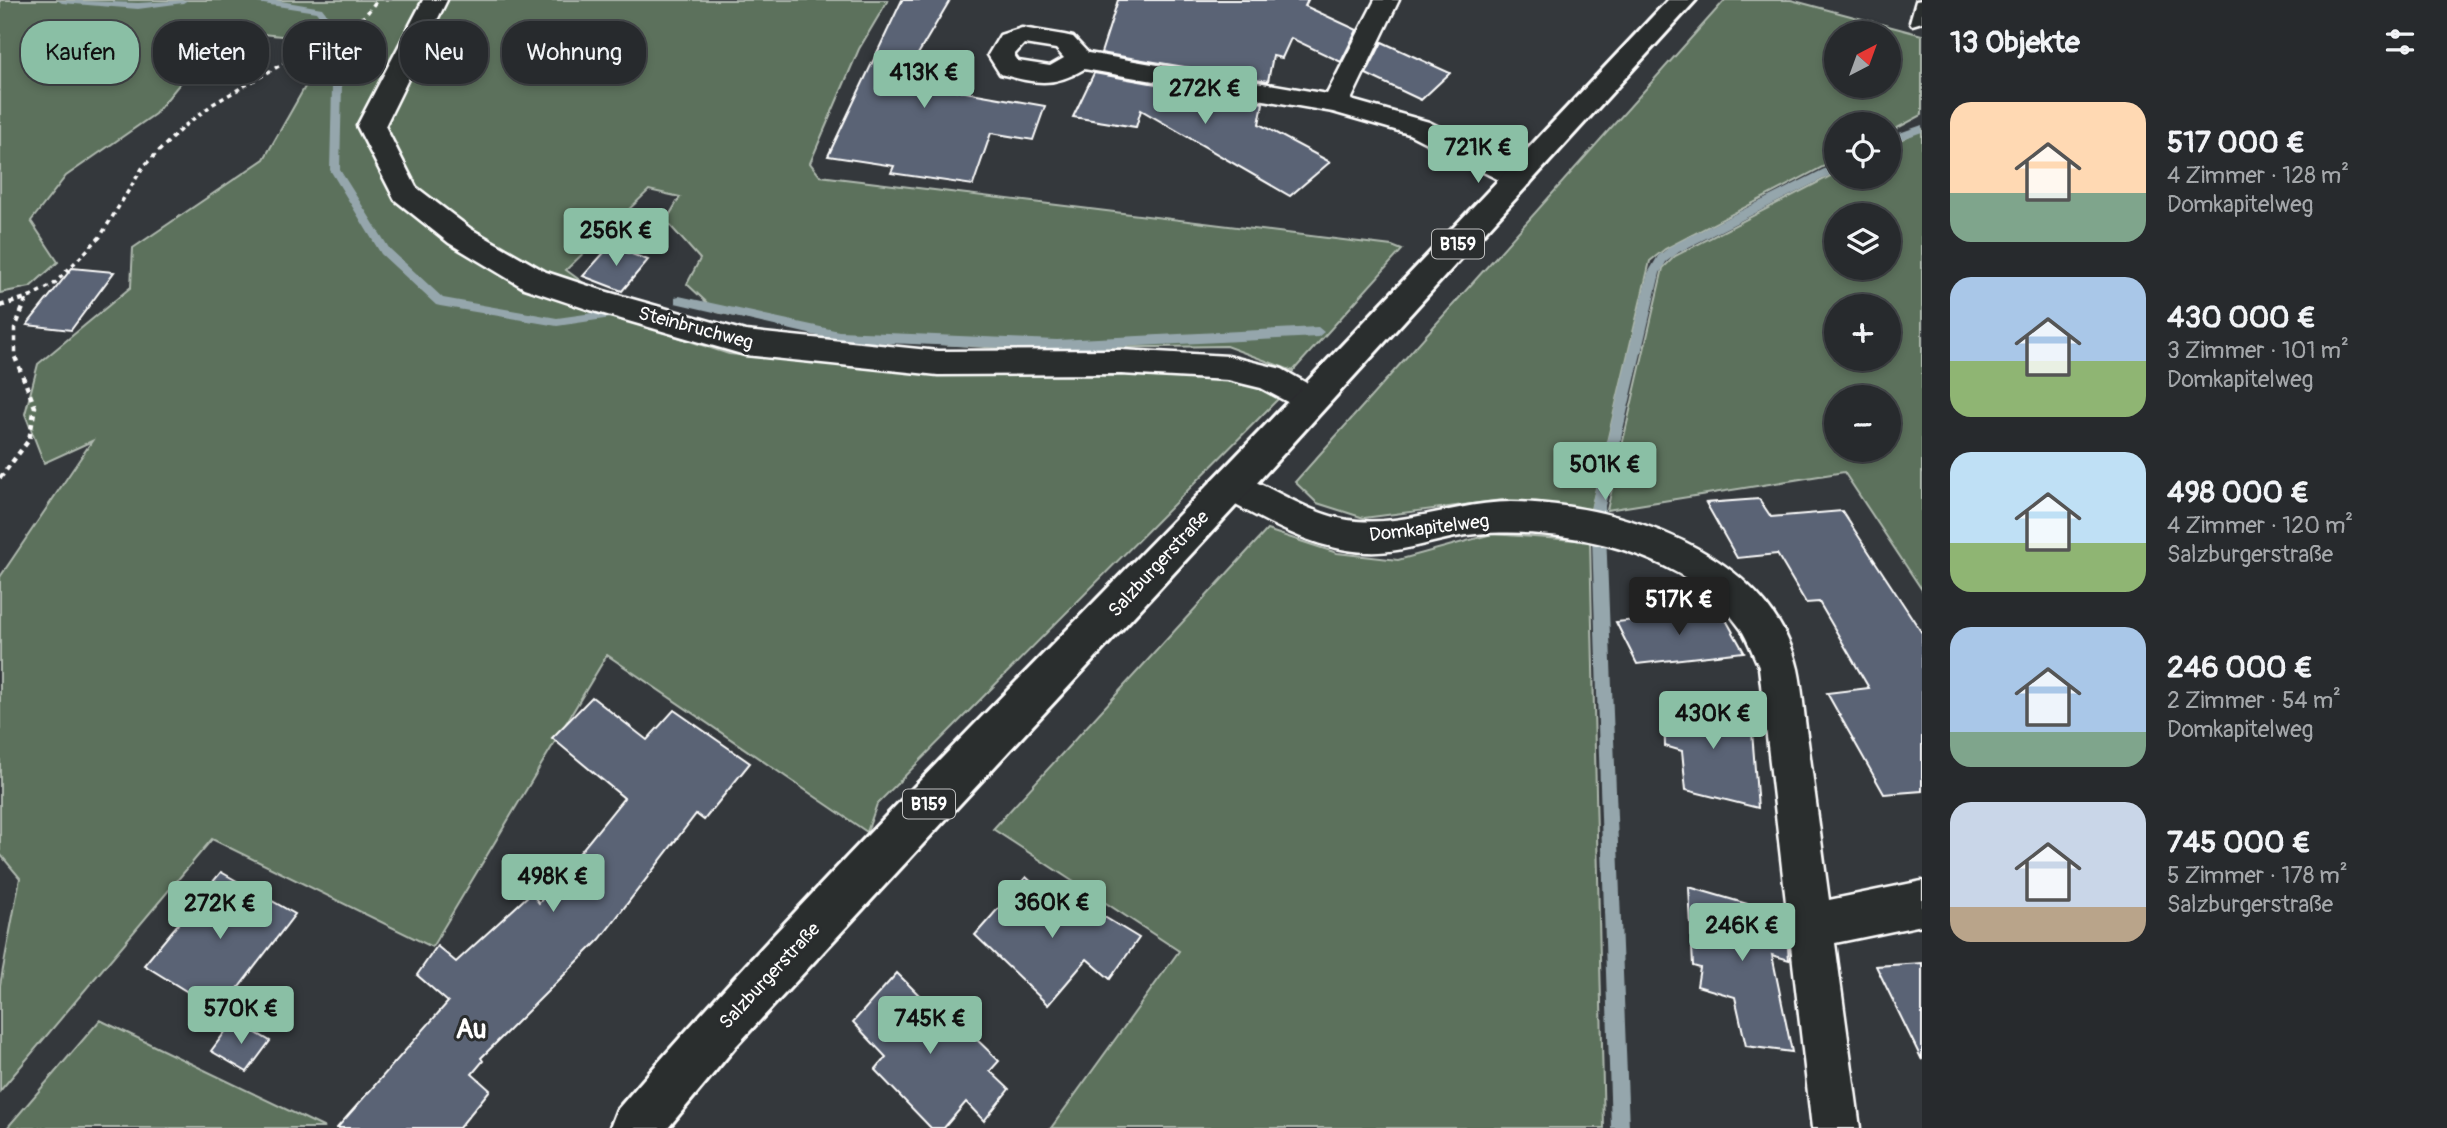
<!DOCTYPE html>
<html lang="de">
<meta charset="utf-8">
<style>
:root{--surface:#272a2d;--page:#2f3235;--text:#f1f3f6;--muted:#a4a7aa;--line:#434649;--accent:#8abfa5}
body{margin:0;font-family:Pangolin,sans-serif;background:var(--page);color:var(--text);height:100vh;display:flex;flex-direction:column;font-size:26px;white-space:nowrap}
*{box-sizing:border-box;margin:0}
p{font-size:23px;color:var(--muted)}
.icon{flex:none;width:38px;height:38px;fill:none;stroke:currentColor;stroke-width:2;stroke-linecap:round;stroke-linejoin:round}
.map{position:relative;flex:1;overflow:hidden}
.details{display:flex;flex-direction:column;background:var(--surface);width:525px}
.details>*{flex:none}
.guide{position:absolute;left:21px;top:21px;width:665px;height:63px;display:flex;gap:14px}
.needle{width:46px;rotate:41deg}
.tools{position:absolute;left:1824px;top:21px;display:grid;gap:14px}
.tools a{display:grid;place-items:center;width:77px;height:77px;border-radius:50%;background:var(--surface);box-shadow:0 4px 10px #0003,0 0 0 2px var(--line);font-size:35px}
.price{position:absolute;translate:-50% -60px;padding:0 16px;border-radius:7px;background:var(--accent);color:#111;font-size:23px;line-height:46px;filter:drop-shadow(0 2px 4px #0008)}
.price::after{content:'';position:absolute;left:50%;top:42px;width:21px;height:16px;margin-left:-10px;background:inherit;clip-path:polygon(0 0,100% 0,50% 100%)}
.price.active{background:#222;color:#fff}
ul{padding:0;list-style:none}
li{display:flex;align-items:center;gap:21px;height:175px;padding:0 28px}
li span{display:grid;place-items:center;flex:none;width:196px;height:140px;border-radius:21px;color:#555}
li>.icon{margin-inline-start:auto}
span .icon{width:84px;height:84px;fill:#fffc;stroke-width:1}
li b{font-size:30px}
h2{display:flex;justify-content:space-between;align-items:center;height:84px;padding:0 28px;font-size:30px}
.chip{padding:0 24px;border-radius:28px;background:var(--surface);box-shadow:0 4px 10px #0003,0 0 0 2px var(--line);font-size:24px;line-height:63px}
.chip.active{background:var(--accent);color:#111}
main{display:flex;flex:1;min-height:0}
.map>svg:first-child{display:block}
.green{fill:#5c715c;stroke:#aeb8ae;stroke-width:2;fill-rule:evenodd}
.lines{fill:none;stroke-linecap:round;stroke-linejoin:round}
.stream{fill:#95a6ac;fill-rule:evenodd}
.building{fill:#5a6374;stroke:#fff;stroke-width:2}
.lane-casing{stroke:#fff;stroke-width:5}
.street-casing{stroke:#fff;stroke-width:5}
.primary-casing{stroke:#fff;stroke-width:6}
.path-far1{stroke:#fff;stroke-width:3.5;stroke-dasharray:4.5 4.5;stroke-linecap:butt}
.path{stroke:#fff;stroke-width:4.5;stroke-dasharray:5 5;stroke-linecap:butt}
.lane{fill:#2a2d2e;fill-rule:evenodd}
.street{fill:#2a2d2e;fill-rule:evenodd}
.primary{fill:#2a2d2e;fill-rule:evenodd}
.labels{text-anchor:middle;stroke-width:6;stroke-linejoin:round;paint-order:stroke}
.shield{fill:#2a2d2e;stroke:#bfc0c0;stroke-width:2}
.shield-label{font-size:18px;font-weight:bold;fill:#fff}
.street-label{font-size:19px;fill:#fff;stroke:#2a2d2e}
.near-quarter-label{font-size:28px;font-weight:bold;fill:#fff;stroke:#2a2d2e}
</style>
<main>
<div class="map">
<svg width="1922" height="1128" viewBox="0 0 1922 1128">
<rect width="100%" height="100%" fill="#34383c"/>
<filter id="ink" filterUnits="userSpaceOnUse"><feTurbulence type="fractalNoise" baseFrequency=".0143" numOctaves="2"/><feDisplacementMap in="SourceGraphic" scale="14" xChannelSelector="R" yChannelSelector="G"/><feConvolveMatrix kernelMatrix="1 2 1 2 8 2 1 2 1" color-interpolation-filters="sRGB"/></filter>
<g filter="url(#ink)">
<!-- green -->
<g class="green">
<polygon points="0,0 888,0 859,49 810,163 820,176 1392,246 1402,250 1293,371 1226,346 1016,349 836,337 717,312 687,284 700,259 666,221 680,197 649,190 566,270 641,325 729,354 957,374 1216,373 1267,386 1279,398 877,804 867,832 607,655 432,947 212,839 0,1091 0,985 20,878 0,854 0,577 92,441 44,463 25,414 38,364 131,287 133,248 264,159 331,41 262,34 208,49 155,114 66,176 31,221 58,262 30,287 0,293"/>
<path d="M 1725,0 L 1791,0 L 1922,35 L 1922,115 L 1888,133 L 1888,124 L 1836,124 L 1836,160 L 1665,249 L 1650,261 L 1591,509 L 1502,500 L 1364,518 L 1317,503 L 1295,482 ZM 1836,33 L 1888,33 L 1888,86 L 1836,86 Z"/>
<path d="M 1922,129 L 1922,590 L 1844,472 L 1607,510 L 1663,268 L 1675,256 L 1836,173 L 1836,177 L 1888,177 L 1888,146 ZM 1836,215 L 1888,215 L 1888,268 L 1836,268 ZM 1888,306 L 1888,359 L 1836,359 L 1836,306 ZM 1888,397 L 1888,450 L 1836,450 L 1836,397 Z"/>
<polygon points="1267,530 1337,553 1398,560 1492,534 1590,541 1604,1128 1051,1128 1179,951 993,829"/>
<polygon points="100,1020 325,1128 7,1128"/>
</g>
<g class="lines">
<!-- stream -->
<g class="stream">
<polygon points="57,0 138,3 188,0 183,3 138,9 62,3"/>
<polygon points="252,0 275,0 322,8 333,22 325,24 316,12 257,3"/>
<polygon points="338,41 343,44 340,170 389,248 443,298 557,318 607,311 611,312 613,315 611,318 557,326 440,306 436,305 381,254 330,170 333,44"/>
<polygon points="1922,125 1922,132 1888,144 1888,137"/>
<polygon points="1836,163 1836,172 1679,252 1666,262 1660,273 1605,506 1629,1128 1611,1128 1591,506 1648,273 1658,256 1671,246"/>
<polygon points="679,296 839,331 1057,340 1318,327 1324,332 1318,337 1057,350 839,341 675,303 675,297"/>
</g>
</g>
<!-- building -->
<g class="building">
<polygon points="902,0 950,0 914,61 934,63 926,85 1045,106 1033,140 991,133 973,185 891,173 894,166 828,156"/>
<polygon points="1118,0 1308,0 1305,6 1357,30 1341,62 1291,38 1282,58 1273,56 1268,81 1101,53"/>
<polygon points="1382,42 1450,73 1421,100 1366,74"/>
<polygon points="1094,73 1263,103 1259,124 1330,162 1290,196 1141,110 1136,127 1073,117"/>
<polygon points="610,246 648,260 622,291 583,276"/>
<polygon points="72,268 114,272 71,330 27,325"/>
<polygon points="1759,499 1771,517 1842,511 1922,633 1922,791 1884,794 1827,693 1869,688 1819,602 1806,603 1777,554 1737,558 1706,503"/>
<polygon points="1721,611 1744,652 1637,664 1616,622"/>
<polygon points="1664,696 1751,719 1758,808 1686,790 1682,751 1665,746"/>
<polygon points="592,697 647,740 674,710 750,763 704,820 696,814 600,939 481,1058 483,1061 472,1074 490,1090 459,1128 337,1128 448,1002 417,975 437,946 456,962 531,893 539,903 624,798 552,738"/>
<polygon points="221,872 295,914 220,1012 144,965"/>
<polygon points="1026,877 1067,914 1078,901 1139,938 1110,979 1087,959 1048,1005 975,935"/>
<polygon points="1689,887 1785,915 1789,960 1772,955 1792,1052 1746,1046 1735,997 1697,986 1700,968 1693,966"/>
<polygon points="1922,963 1922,1060 1876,966"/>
<polygon points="897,973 930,1006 936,1000 999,1061 990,1071 1009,1089 984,1121 966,1102 944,1128 931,1128 875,1070 886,1057 853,1022"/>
<polygon points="234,1020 270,1041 247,1072 211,1051"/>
</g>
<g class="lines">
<!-- lane casing -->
<g class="lane-casing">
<polygon id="lane" points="1922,0 1922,22 1912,25 1910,22 1916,1"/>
</g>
<!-- street casing -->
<g class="street-casing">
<g id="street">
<polygon points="423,0 447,0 385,126 416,187 471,229 546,272 604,291 745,331 938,351 1121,350 1228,356 1282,369 1322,392 1327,401 1322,410 1310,414 1261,388 1228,380 1121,374 938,375 745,355 587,309 524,288 449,243 395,200 357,126"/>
<path d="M 1375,0 L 1399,0 L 1351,100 L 1429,122 L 1529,171 L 1533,178 L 1529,185 L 1519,188 L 1509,185 L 1409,134 L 1333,112 L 1084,69 C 1052,88 1035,83 1000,74 L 988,55 L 1000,35 L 1022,28 L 1064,35 L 1073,37 L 1088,53 L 1327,94 ZM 1024,44 L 1056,49 L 1064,58 L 1050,66 L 1018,61 L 1014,55 Z"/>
<path d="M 1231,472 C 1271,485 1305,513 1348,520 C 1403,528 1456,502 1511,502 C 1618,503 1770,551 1798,669 C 1803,692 1804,718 1808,742 C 1815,795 1822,847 1829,900 L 1922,881 L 1922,925 L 1835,943 L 1860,1128 L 1812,1128 L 1759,667 C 1753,654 1748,640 1741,629 C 1688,551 1564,526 1476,534 C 1439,537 1404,554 1366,552 C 1313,550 1264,520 1219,496 L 1213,486 L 1219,476 Z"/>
</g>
</g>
<!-- primary casing -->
<g class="primary-casing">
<path id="primary" d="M 1668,0 L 1696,0 L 1244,497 L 736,1046 L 668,1128 L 610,1128 L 617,1110 C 794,904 987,713 1176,518 C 1342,347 1505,173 1668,0 Z"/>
</g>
<!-- path-far1 -->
<polyline class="path-far1" points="29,297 54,284 100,237 143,167 183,127 213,104 365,16 377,0"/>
<!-- path -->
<g class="path">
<polyline points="0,306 32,296"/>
<polyline points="0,478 29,440 35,407 15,357 15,328 26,300"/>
</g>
<!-- lane -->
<use href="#lane" class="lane"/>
<!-- street -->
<use href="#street" class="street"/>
<!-- primary -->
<use href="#primary" class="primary"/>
</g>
</g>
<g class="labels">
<!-- shield labels -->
<g class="shield">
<rect x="1432" y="229.5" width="52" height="29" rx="5"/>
<rect x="903" y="789.5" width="52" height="29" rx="5"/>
</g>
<g class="shield-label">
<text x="1458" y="250">B159</text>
<text x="929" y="810">B159</text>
</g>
<!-- street labels -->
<g class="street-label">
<text transform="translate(696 327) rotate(15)" y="7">Steinbruchweg</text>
<text transform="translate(1429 527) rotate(-7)" y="7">Domkapitelweg</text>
<text transform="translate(1158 563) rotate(-47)" y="7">Salzburgerstraße</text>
<text transform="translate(769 975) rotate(-47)" y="7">Salzburgerstraße</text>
</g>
<!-- near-quarter labels -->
<g class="near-quarter-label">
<text x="471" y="1038">Au</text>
</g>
</g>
</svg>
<div class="tools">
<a><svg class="needle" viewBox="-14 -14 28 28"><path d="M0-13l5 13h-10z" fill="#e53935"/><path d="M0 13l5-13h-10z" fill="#a4a7aa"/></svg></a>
<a><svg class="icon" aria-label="locate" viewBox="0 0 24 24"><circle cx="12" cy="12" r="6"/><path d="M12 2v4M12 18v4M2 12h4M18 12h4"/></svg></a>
<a><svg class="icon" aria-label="layers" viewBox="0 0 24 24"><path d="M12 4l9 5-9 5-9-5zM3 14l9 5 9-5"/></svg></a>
<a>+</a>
<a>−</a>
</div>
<b class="price" style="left:924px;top:110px">413K €</b>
<b class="price" style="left:1205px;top:126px">272K €</b>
<b class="price" style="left:1478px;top:185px">721K €</b>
<b class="price" style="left:616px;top:268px">256K €</b>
<b class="price" style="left:1605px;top:502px">501K €</b>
<b class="price active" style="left:1679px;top:637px">517K €</b>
<b class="price" style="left:1713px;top:751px">430K €</b>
<b class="price" style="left:553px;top:914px">498K €</b>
<b class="price" style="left:1052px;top:940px">360K €</b>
<b class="price" style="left:220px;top:941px">272K €</b>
<b class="price" style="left:1742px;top:963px">246K €</b>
<b class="price" style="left:241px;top:1046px">570K €</b>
<b class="price" style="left:930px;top:1056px">745K €</b>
<div class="guide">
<a class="chip active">Kaufen</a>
<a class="chip">Mieten</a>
<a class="chip">Filter</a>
<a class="chip">Neu</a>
<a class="chip">Wohnung</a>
</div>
</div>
<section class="details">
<h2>13 Objekte<svg class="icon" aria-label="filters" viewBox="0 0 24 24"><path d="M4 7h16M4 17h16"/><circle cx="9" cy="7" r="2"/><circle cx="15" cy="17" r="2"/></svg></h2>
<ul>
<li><span style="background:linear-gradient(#ffd9b3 65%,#7fa58c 0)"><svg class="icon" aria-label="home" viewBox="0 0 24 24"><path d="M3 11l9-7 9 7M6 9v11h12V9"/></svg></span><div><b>517 000 €</b><p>4 Zimmer · 128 m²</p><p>Domkapitelweg</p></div></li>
<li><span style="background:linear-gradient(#a9c7e8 60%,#8fb573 0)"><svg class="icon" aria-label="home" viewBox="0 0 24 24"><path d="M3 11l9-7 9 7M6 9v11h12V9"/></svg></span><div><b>430 000 €</b><p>3 Zimmer · 101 m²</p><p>Domkapitelweg</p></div></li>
<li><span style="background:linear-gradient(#bfe0f5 65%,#8fb573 0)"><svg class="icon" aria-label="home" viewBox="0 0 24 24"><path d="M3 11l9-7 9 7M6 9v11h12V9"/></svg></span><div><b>498 000 €</b><p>4 Zimmer · 120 m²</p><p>Salzburgerstraße</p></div></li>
<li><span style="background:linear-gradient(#a9c7e8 75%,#7fa58c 0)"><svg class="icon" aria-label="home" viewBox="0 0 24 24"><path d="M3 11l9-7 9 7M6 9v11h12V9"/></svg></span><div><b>246 000 €</b><p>2 Zimmer · 54 m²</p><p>Domkapitelweg</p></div></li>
<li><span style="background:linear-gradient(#c9d6e8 75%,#b9a48a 0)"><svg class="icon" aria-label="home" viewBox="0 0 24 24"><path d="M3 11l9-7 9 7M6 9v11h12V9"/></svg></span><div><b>745 000 €</b><p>5 Zimmer · 178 m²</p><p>Salzburgerstraße</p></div></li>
</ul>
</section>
</main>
